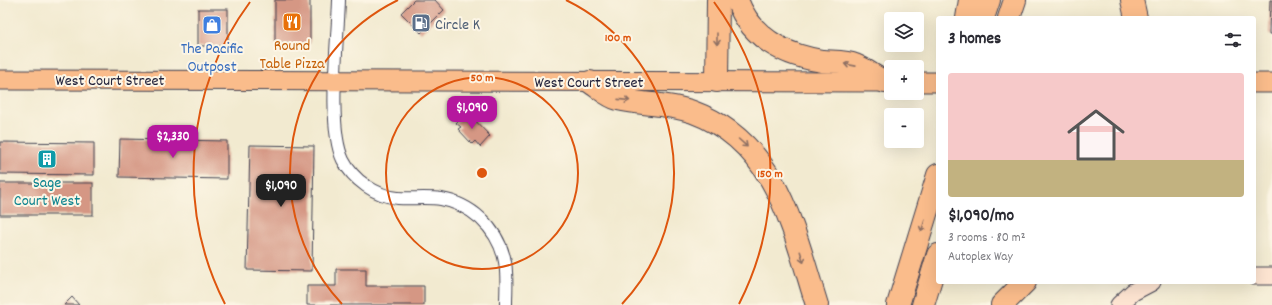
<!DOCTYPE html>
<meta charset="utf-8">
<style>
:root{--surface:#fff;--page:#f7f7f7;--text:#2b2b33;--muted:#7c7c81;--line:#e1e1e2;--accent:#b5179e}
body{margin:0;font-family:Dekko,sans-serif;background:var(--page);color:var(--text);height:100vh;display:flex;flex-direction:column;font-size:15px;white-space:nowrap}
*{box-sizing:border-box;margin:0}
p{font-size:13px;color:var(--muted)}
.icon{flex:none;width:22px;height:22px;fill:none;stroke:currentColor;stroke-width:2;stroke-linecap:round;stroke-linejoin:round}
.map{position:relative;flex:1;overflow:hidden}
.details{position:absolute;left:936px;top:16px;width:320px;height:268px;display:flex;flex-direction:column;background:var(--surface);border-radius:4px;box-shadow:0 4px 16px #0002}
.details>*{flex:none}
.fabs{position:absolute;left:884px;top:12px;display:grid;gap:8px}
.fabs a{display:grid;place-items:center;width:40px;height:40px;border-radius:4px;background:var(--surface);box-shadow:0 4px 16px #0002;font-size:20px}
.price{position:absolute;translate:-50% -34px;padding:0 9px;border-radius:8px;background:var(--accent);color:#fff;font-size:13px;line-height:26px;filter:drop-shadow(0 1px 2px #0008)}
.price::after{content:'';position:absolute;left:50%;top:24px;width:12px;height:9px;margin-left:-6px;background:inherit;clip-path:polygon(0 0,100% 0,50% 100%)}
.price.current{background:#222;color:#fff}
ul{padding:0;list-style:none}
li{display:grid;align-content:center;gap:8px;height:212px;padding:0 12px}
li+li{border-top:1px solid var(--line)}
li span{display:grid;place-items:center;height:124px;border-radius:4px;color:#555}
li>.icon{margin-inline-start:auto}
span .icon{width:72px;height:72px;fill:#fffc;stroke-width:1}
li b{font-size:17px}
h2{display:flex;justify-content:space-between;align-items:center;height:48px;padding:0 12px;font-size:17px}
.map>svg:first-child{display:block}
.building{fill:#d59784}
.lines{fill:none;stroke-linecap:round;stroke-linejoin:round}
.street-casing{stroke:#414051;stroke-width:14}
.secondary-casing{stroke:#414051;stroke-width:19}
.primary-casing{stroke:#414051;stroke-width:21}
.highway-casing{stroke:#414051;stroke-width:24}
.street{stroke:#fff;stroke-width:12}
.secondary{stroke:#fde4d1;stroke-width:17}
.primary{stroke:#fabc8b;stroke-width:19}
.highway{stroke:#fabc8b;stroke-width:22}
.oneway{stroke:#8e6f63}
.ring{fill:none;stroke:#de560e;stroke-width:2}
.labels{text-anchor:middle;stroke-width:4;stroke-linejoin:round;paint-order:stroke}
.service-label{font-size:16px;fill:#4e5e75;stroke:#fcf5e5;text-anchor:start}
.food-label{font-size:16px;fill:#c56008;stroke:#fcf5e5}
.shop-label{font-size:16px;fill:#366cbe;stroke:#fcf5e5}
.street-label{font-size:16px;fill:#22223b;stroke:#fcf5e5}
.culture-label{font-size:16px;fill:#0d838f;stroke:#fcf5e5}
.centre{fill:#de560e;stroke:#fcf5e5;stroke-width:2}
.ring-label{font-size:12px;text-anchor:middle;font-weight:bold;fill:#de560e;stroke:#fcf5e5;stroke-width:4;stroke-linejoin:round;paint-order:stroke}
</style>
<div class="map">
<svg width="1272" height="305" viewBox="0 0 1272 305">
<rect width="100%" height="100%" fill="#fcf5e5"/>
<filter id="ink" filterUnits="userSpaceOnUse"><feTurbulence type="fractalNoise" baseFrequency=".025" numOctaves="2"/><feDisplacementMap in="SourceGraphic" scale="8" xChannelSelector="R" yChannelSelector="G"/><feConvolveMatrix kernelMatrix="1 2 1 2 8 2 1 2 1" color-interpolation-filters="sRGB"/></filter>
<filter id="wash" filterUnits="userSpaceOnUse"><feTurbulence type="fractalNoise" baseFrequency=".012" numOctaves="4" result="noise"/><feDisplacementMap in="SourceGraphic" scale="16" xChannelSelector="R" yChannelSelector="G"/><feGaussianBlur stdDeviation="0.9" result="paint"/><feColorMatrix in="noise" values="0 0 0 0 0 0 0 0 0 0 0 0 0 0 0 0 0 1.4 0 .05"/><feComposite in="paint" operator="in"/></filter>
<g filter="url(#wash)">
<rect width="100%" height="100%" fill="#f2ead0"/>
<g id="blocks">
<!-- building -->
<g class="building">
<rect x="275" y="0" width="35" height="44"/>
<polygon points="414,0 435,0 444,10 421,33 401,13"/>
<polygon points="1270,0 1272,0 1272,34 1269,34"/>
<rect x="198" y="9" width="30" height="37"/>
<polygon points="467,112 490,136 480,147 475,141 472,144 458,129 461,127 456,123"/>
<polygon points="120,139 227,141 227,179 119,177"/>
<polygon points="0,142 94,143 94,175 0,174"/>
<polygon points="250,145 314,146 312,271 247,270"/>
<rect x="0" y="183" width="93" height="32"/>
<polygon points="336,269 366,269 366,286 424,286 424,305 307,305 307,286 336,286"/>
<polygon points="72,297 79,305 64,305"/>
</g>
</g>
</g>
<g filter="url(#ink)">
<use href="#blocks" fill-opacity="0" stroke="#414051" stroke-width="1"/>
<g class="lines">
<!-- street casing -->
<g class="street-casing">
<path id="street" d="M 339,0 C 338,39 327,127 343,160 C 353,180 376,196 398,198 C 412,199 427,197 441,199 C 471,204 496,227 504,257 C 508,272 506,289 506,305"/>
</g>
<!-- secondary casing -->
<g class="secondary-casing">
<g id="secondary">
<polyline points="1254,276 1272,276"/>
<polyline points="1119,305 1133,292 1152,282"/>
</g>
</g>
<!-- primary casing -->
<g class="primary-casing">
<g id="primary">
<polyline points="0,80 889,82"/>
<polyline points="917,82 938,82"/>
<polyline points="1254,83 1272,83"/>
</g>
</g>
<!-- highway casing -->
<g class="highway-casing">
<g id="highway">
<path d="M 737,0 C 751,38 784,55 822,61 C 832,62 846,61 855,65 C 865,69 875,77 885,82"/>
<polyline points="1132,0 1136,18"/>
<polyline points="967,18 970,0"/>
<polyline points="983,18 989,0"/>
<polyline points="1009,18 1015,0"/>
<polyline points="717,81 718,0"/>
<path d="M 590,82 C 598,87 609,97 618,99 C 643,105 668,103 693,112 C 777,143 793,229 817,305"/>
<polyline points="898,305 938,175"/>
<polyline points="923,305 938,255"/>
<polyline points="1002,305 1025,282"/>
</g>
</g>
<!-- street -->
<use href="#street" class="street"/>
<!-- secondary -->
<use href="#secondary" class="secondary"/>
<!-- primary -->
<use href="#primary" class="primary"/>
<!-- highway -->
<use href="#highway" class="highway"/>
</g>
<!-- one-way arrows -->
<defs><path id="oneway-shaft" d="M-6 0H5M1.5-3L5.5 0L1.5 3" fill="none" stroke-width="1.6" stroke-linecap="round" stroke-linejoin="round"/></defs>
<g class="oneway">
<use href="#oneway-shaft" transform="translate(717 39) rotate(90)"/>
<use href="#oneway-shaft" transform="translate(850 65) rotate(-169)"/>
<use href="#oneway-shaft" transform="translate(624 100) rotate(6)"/>
<use href="#oneway-shaft" transform="translate(743 143) rotate(42)"/>
<use href="#oneway-shaft" transform="translate(923 226) rotate(107)"/>
<use href="#oneway-shaft" transform="translate(802 257) rotate(73)"/>
</g>
</g>
<!-- distance rings -->
<g class="ring">
<circle cx="482" cy="173" r="96"/>
<path d="M342 304A192 192 0 0 1 398 0M566 0A192 192 0 0 1 622 304"/>
<path d="M225 304A288 288 0 0 1 250 2M714 2A288 288 0 0 1 739 304"/>
</g>
<!-- icons -->
<defs>
<g id="restaurant-square" transform="scale(1)"><rect x="-9" y="-9" width="18" height="18" rx="4" fill="#e8710a" stroke="#fcf5e5"/><path d="M-5-6h1v4h1v-4h1v4h1v-4h1v5L-1.5 .5V6h-2V.5L-5-1ZM5-6V6H3V1.5H1.5Q1.5-4 5-6Z" fill="#fff"/></g>
<g id="fuel-square" transform="scale(1)"><rect x="-9" y="-9" width="18" height="18" rx="4" fill="#5c6f8a" stroke="#fcf5e5"/><path d="M-5.5-6h7V0h2V4h1.3V-2.5L3-4.5l.8-.8L6-3V5H2.5V1h-1V6h-7ZM-4.2-4.7v3.2H.2V-4.7Z" fill="#fff"/></g>
<g id="shop-square" transform="scale(1)"><rect x="-9" y="-9" width="18" height="18" rx="4" fill="#3f7fe0" stroke="#fcf5e5"/><path d="M-5-2.5h2.3a2.7 3.5 0 0 1 5.4 0H5L5.5 6h-11ZM-1.5-2.5h3a1.5 2.3 0 0 0-3 0Z" fill="#fff"/></g>
<g id="building-square" transform="scale(1)"><rect x="-9" y="-9" width="18" height="18" rx="4" fill="#0f9aa8" stroke="#fcf5e5"/><path d="M-4-6H4V6H1V3H-1V6H-4ZM-2.5-4.3h1.7v1.8h-1.7ZM.8-4.3h1.7v1.8H.8ZM-2.5-1h1.7V.8h-1.7ZM.8-1h1.7V.8H.8Z" fill="#fff"/></g>
</defs>
<g fill-rule="evenodd">
<use href="#restaurant-square" x="292" y="22"/>
<use href="#fuel-square" x="421" y="23"/>
<use href="#shop-square" x="212" y="25"/>
<use href="#building-square" x="47" y="159"/>
</g>
<g class="labels">
<!-- service labels -->
<g class="service-label">
<text x="435" y="29">Circle K</text>
</g>
<!-- food labels -->
<g class="food-label">
<text x="292" y="50">Round<tspan x="292" dy="18">Table Pizza</tspan></text>
</g>
<!-- shop labels -->
<g class="shop-label">
<text x="212" y="53">The Pacific<tspan x="212" dy="18">Outpost</tspan></text>
</g>
<!-- street labels -->
<g class="street-label">
<text x="110" y="85">West Court Street</text>
<text x="589" y="87">West Court Street</text>
</g>
<!-- culture labels -->
<g class="culture-label">
<text x="47" y="187">Sage<tspan x="47" dy="18">Court West</tspan></text>
</g>
</g>
<circle cx="482" cy="173" r="6" class="centre"/>
<g class="ring-label">
<text x="618" y="41">100 m</text>
<text x="482" y="81">50 m</text>
<text x="770" y="177">150 m</text>
</g>
</svg>
<div class="fabs">
<a><svg class="icon" aria-label="layers" viewBox="0 0 24 24"><path d="M12 4l9 5-9 5-9-5zM3 14l9 5 9-5"/></svg></a>
<a>+</a>
<a>−</a>
</div>
<b class="price" style="left:472px;top:130px">$1,090</b>
<b class="price" style="left:173px;top:159px">$2,330</b>
<b class="price current" style="left:281px;top:208px">$1,090</b>
<section class="details">
<h2>3 homes<svg class="icon" aria-label="filters" viewBox="0 0 24 24"><path d="M4 7h16M4 17h16"/><circle cx="9" cy="7" r="2"/><circle cx="15" cy="17" r="2"/></svg></h2>
<ul>
<li><span style="background:linear-gradient(#f6c9c9 70%,#c2b280 0)"><svg class="icon" aria-label="home" viewBox="0 0 24 24"><path d="M3 11l9-7 9 7M6 9v11h12V9"/></svg></span><div><b>$1,090/mo</b><p>3 rooms · 80 m²</p><p>Autoplex Way</p></div></li>
</ul>
</section>
</div>
